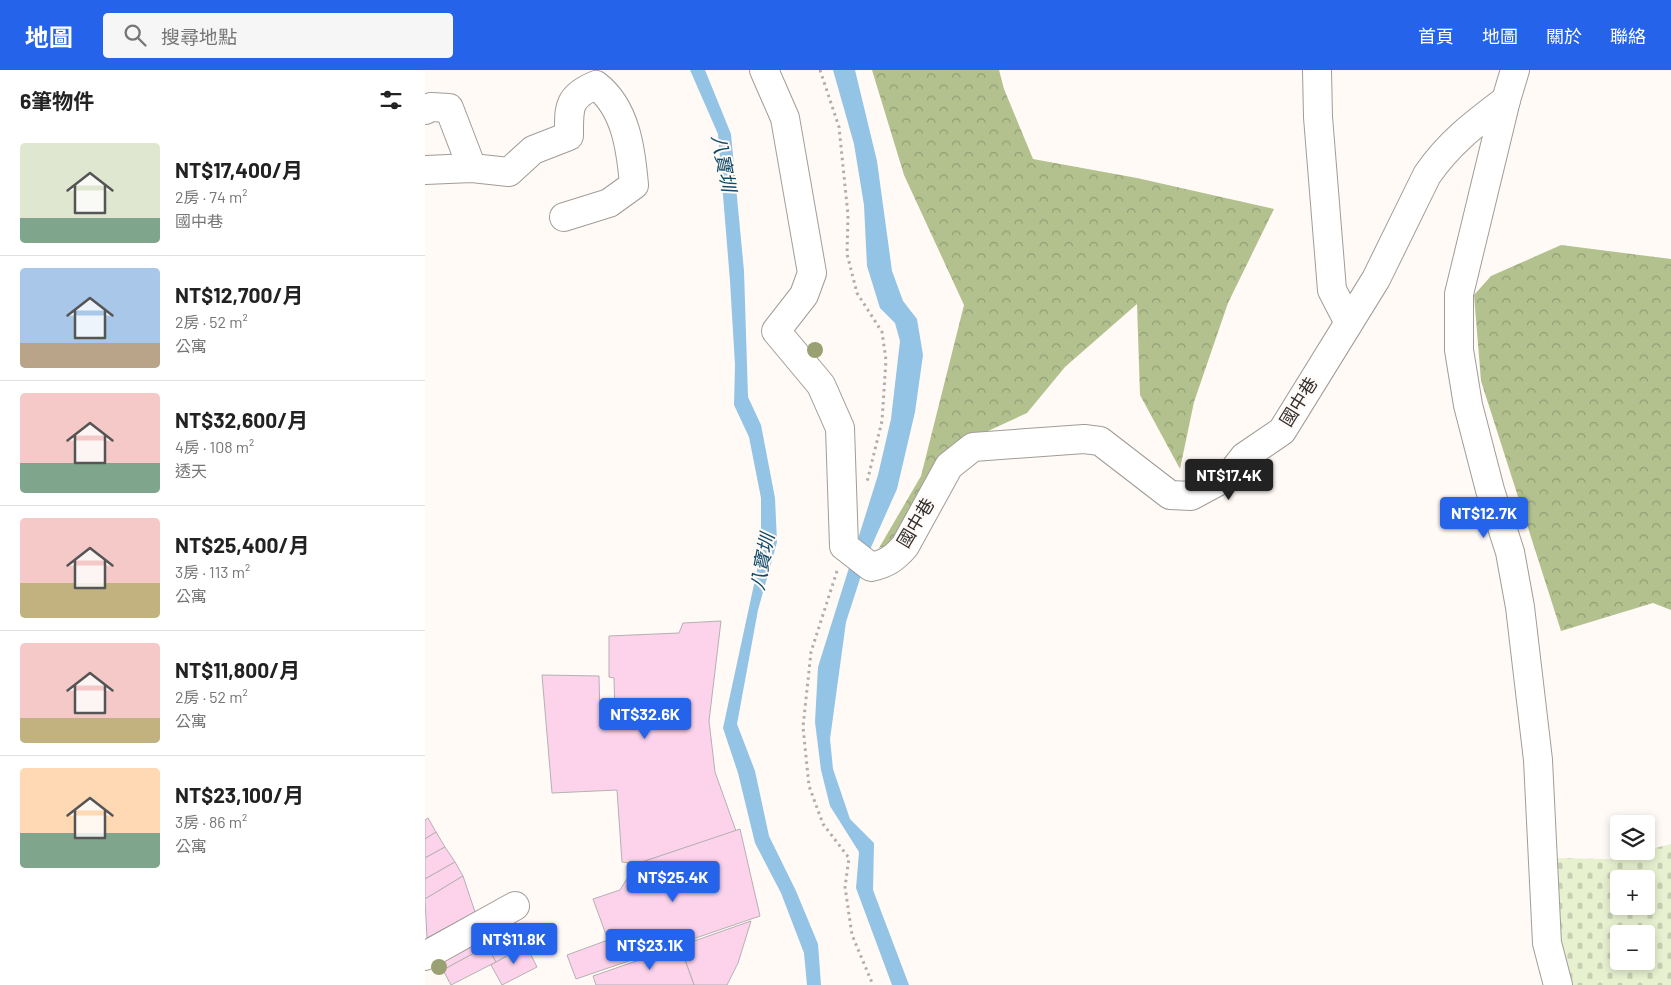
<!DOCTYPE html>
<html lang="zh-TW">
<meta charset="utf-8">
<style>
:root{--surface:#fff;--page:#f6f6f6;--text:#222;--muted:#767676;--line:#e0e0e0;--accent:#2563eb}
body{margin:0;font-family:Barlow,"Noto Sans TC",sans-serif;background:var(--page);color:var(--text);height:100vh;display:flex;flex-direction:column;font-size:19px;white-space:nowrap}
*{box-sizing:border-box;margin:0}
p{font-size:16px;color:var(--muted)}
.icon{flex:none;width:28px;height:28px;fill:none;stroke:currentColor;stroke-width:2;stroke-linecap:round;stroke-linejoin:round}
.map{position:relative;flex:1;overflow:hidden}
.panel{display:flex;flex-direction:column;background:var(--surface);width:425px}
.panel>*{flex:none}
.tools{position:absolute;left:1185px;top:745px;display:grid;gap:10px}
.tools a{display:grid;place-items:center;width:45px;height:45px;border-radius:5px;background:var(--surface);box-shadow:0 2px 8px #0003;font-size:25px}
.price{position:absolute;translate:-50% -42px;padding:0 11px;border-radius:5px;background:var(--accent);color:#fff;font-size:16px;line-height:32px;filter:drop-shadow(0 1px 2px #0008)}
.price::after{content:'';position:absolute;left:50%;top:30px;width:15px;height:11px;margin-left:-8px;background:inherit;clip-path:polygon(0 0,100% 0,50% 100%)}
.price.selected{background:#222;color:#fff}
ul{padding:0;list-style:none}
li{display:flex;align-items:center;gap:15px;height:125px;padding:0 20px}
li+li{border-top:1px solid var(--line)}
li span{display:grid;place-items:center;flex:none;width:140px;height:100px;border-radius:5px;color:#555}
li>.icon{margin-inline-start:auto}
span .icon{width:60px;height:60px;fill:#fffc;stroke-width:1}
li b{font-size:21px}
h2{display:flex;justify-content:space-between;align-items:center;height:60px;padding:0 20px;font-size:21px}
header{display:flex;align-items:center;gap:30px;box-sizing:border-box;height:70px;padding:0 25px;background:var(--accent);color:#fff}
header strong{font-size:24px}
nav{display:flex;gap:28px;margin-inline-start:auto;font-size:18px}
.search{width:350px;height:45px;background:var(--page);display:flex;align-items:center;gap:12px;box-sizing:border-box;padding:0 18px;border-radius:5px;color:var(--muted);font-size:19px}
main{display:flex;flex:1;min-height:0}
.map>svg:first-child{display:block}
.forest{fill:url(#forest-crowns)}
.cemetery{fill:url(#cemetery-stones);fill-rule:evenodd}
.water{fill:#93c3e5}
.building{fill:#fcd3eb;stroke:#b5b0b3}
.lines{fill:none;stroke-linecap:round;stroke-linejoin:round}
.minor-casing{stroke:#a09c98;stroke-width:30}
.path{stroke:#b1adaa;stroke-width:3;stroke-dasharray:2.5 4;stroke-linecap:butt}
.minor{stroke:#fff;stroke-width:28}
.tree{fill:#99a071}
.labels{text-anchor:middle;stroke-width:4;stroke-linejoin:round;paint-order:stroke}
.street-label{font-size:18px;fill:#312f2e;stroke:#fffaf6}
.water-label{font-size:19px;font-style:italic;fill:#104b6c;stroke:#fffaf6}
</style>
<header>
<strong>地圖</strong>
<div class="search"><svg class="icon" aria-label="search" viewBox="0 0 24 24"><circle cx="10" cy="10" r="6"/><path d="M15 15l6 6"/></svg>搜尋地點</div>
<nav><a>首頁</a><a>地圖</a><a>關於</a><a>聯絡</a></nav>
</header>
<main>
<section class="panel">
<h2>6筆物件<svg class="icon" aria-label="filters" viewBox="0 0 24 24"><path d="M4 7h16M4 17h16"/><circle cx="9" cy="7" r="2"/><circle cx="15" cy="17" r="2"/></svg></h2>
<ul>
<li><span style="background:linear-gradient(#dfe7d0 75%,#7fa58c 0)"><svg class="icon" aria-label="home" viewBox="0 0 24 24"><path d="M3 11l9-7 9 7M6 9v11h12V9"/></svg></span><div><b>NT$17,400/月</b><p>2房 · 74 m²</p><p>國中巷</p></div></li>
<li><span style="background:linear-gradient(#a9c7e8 75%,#b9a48a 0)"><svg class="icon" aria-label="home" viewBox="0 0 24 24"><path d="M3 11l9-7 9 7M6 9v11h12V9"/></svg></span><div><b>NT$12,700/月</b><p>2房 · 52 m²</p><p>公寓</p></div></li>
<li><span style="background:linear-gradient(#f6c9c9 70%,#7fa58c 0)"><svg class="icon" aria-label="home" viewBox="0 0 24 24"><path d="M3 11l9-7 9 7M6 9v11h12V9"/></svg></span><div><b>NT$32,600/月</b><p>4房 · 108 m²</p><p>透天</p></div></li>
<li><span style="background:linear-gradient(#f6c9c9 65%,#c2b280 0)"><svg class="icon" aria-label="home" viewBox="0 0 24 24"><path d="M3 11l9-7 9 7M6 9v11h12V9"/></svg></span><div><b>NT$25,400/月</b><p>3房 · 113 m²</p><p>公寓</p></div></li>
<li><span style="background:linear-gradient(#f6c9c9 75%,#c2b280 0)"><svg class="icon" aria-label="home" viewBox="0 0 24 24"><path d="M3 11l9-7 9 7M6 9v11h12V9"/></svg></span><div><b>NT$11,800/月</b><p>2房 · 52 m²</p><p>公寓</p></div></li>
<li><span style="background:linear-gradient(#ffd9b3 65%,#7fa58c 0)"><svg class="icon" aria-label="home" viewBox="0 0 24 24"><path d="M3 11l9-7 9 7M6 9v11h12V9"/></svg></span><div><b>NT$23,100/月</b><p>3房 · 86 m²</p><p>公寓</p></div></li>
</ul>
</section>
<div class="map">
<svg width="1246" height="915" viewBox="0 0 1246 915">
<defs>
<pattern id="forest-crowns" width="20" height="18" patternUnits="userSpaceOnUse" patternTransform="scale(1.25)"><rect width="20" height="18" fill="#b3c18f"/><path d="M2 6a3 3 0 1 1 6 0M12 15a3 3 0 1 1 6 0" fill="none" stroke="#929d75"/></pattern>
<pattern id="cemetery-stones" width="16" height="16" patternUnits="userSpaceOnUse" patternTransform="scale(1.25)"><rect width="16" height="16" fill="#e7f1d0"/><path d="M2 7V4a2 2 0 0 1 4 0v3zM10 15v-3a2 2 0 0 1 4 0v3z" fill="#c7cfb3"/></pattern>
</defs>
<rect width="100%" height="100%" fill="#fffaf6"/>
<!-- forest -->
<g class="forest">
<polygon points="447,0 574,0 579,19 608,89 712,108 849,139 803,233 769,332 755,399 715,325 712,234 640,297 602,343 526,378 470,473 454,478 496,406 539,235 479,105"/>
<polygon points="1136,175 1246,189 1246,540 1228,533 1136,561 1056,311 1049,225 1066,206"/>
</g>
<!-- cemetery -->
<path class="cemetery" d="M 1246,774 L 1246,915 L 1145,915 L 1135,872 L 1129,788 L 1185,789 ZM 1194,809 L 1221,809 L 1221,836 L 1194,836 ZM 1194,864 L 1221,864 L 1221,891 L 1194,891 Z"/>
<!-- water -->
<g class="water">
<polygon points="265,0 280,0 306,64 319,201 323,327 336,355 350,428 352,472 333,540 312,654 330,701 344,766 371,821 393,874 396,915 382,915 379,883 356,823 330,773 313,703 298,658 336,482 336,428 324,367 309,335 310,295 305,211 293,64"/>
<polygon points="408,0 430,0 452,91 467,201 478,231 492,249 498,285 490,342 472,419 443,484 421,552 405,669 408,699 425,749 449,773 448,820 484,915 467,915 431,818 434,782 405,736 396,700 390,652 393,597 453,405 466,349 475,271 470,253 455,238 442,196 439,135 429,74"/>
</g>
<!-- building -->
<g class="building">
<polygon points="296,551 284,651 290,702 311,761 211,794 197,792 192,720 127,723 117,605 174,606 175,646 190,645 189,608 184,607 184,566 254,563 258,553"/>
<polygon points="3,748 11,762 0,769 0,750"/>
<polygon points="315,759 335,846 151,909 142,885 183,870 168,829 195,820 211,794"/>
<polygon points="11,762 20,777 0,788 0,769"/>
<polygon points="20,777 30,792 0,809 0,788"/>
<polygon points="30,792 38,806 0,829 0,809"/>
<polygon points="38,806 50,842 2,868 0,829"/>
<polygon points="86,846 93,859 18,900 10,886"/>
<polygon points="326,851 313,893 302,915 269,915 255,876"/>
<polygon points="93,859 101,875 71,892 62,876"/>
<polygon points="101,875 112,897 77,915 66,895"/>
<polygon points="62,876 71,892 26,915 18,900"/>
<polygon points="255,876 269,915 171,915 168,906"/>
</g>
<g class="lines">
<!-- minor casing -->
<g class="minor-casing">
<g id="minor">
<path d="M 339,0 L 360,48 L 387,203 L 379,225 L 351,261 L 396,315 L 415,358 L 419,476 L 446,497 C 461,494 470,488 480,476 L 524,396 L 548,377 L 659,369 L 675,371 L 745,425 L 766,426 L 805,405 L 819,387 L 857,361 L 951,209 L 1002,105 C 1024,73 1049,54 1081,30"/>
<polyline points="892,0 893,47 907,220 923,251"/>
<polyline points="1090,0 1081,30 1034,224 1034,280 1043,335 1065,420 1085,482 1095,537 1113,690 1122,873 1133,915"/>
<polyline points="0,40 6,37 24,38 47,98"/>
<path d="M 0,100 L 47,98 L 84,102 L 108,80 L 144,66 C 144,38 142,27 171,15 C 201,38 206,80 209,115 L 184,133 L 139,147"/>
<polyline points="0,886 90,836"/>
</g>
</g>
<!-- path -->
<g class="path">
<polyline points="395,0 414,57 423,145 422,184 432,223 457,262 461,290 457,351 442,412"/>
<polyline points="412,501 386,582 378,657 384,716 398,754 424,788 420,817 427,865 448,915"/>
</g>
<!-- minor -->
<use href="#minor" class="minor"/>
</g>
<!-- trees -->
<g class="tree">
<circle cx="390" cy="280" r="8"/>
<circle cx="14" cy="897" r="8"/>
</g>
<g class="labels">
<!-- street labels -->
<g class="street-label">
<text transform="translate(874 332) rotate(-58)" y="6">國中巷</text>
<text transform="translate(491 453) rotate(-59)" y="6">國中巷</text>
</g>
<!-- water labels -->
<g class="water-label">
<text transform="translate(299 93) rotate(79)" y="7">八寶圳</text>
<text transform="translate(337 492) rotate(-79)" y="7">八寶圳</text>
</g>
</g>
</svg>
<div class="tools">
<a><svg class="icon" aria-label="layers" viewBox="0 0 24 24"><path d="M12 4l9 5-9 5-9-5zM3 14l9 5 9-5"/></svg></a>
<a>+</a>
<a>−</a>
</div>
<b class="price selected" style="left:804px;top:431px">NT$17.4K</b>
<b class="price" style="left:1059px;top:469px">NT$12.7K</b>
<b class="price" style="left:220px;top:670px">NT$32.6K</b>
<b class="price" style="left:248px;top:833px">NT$25.4K</b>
<b class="price" style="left:89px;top:895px">NT$11.8K</b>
<b class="price" style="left:225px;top:901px">NT$23.1K</b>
</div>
</main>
